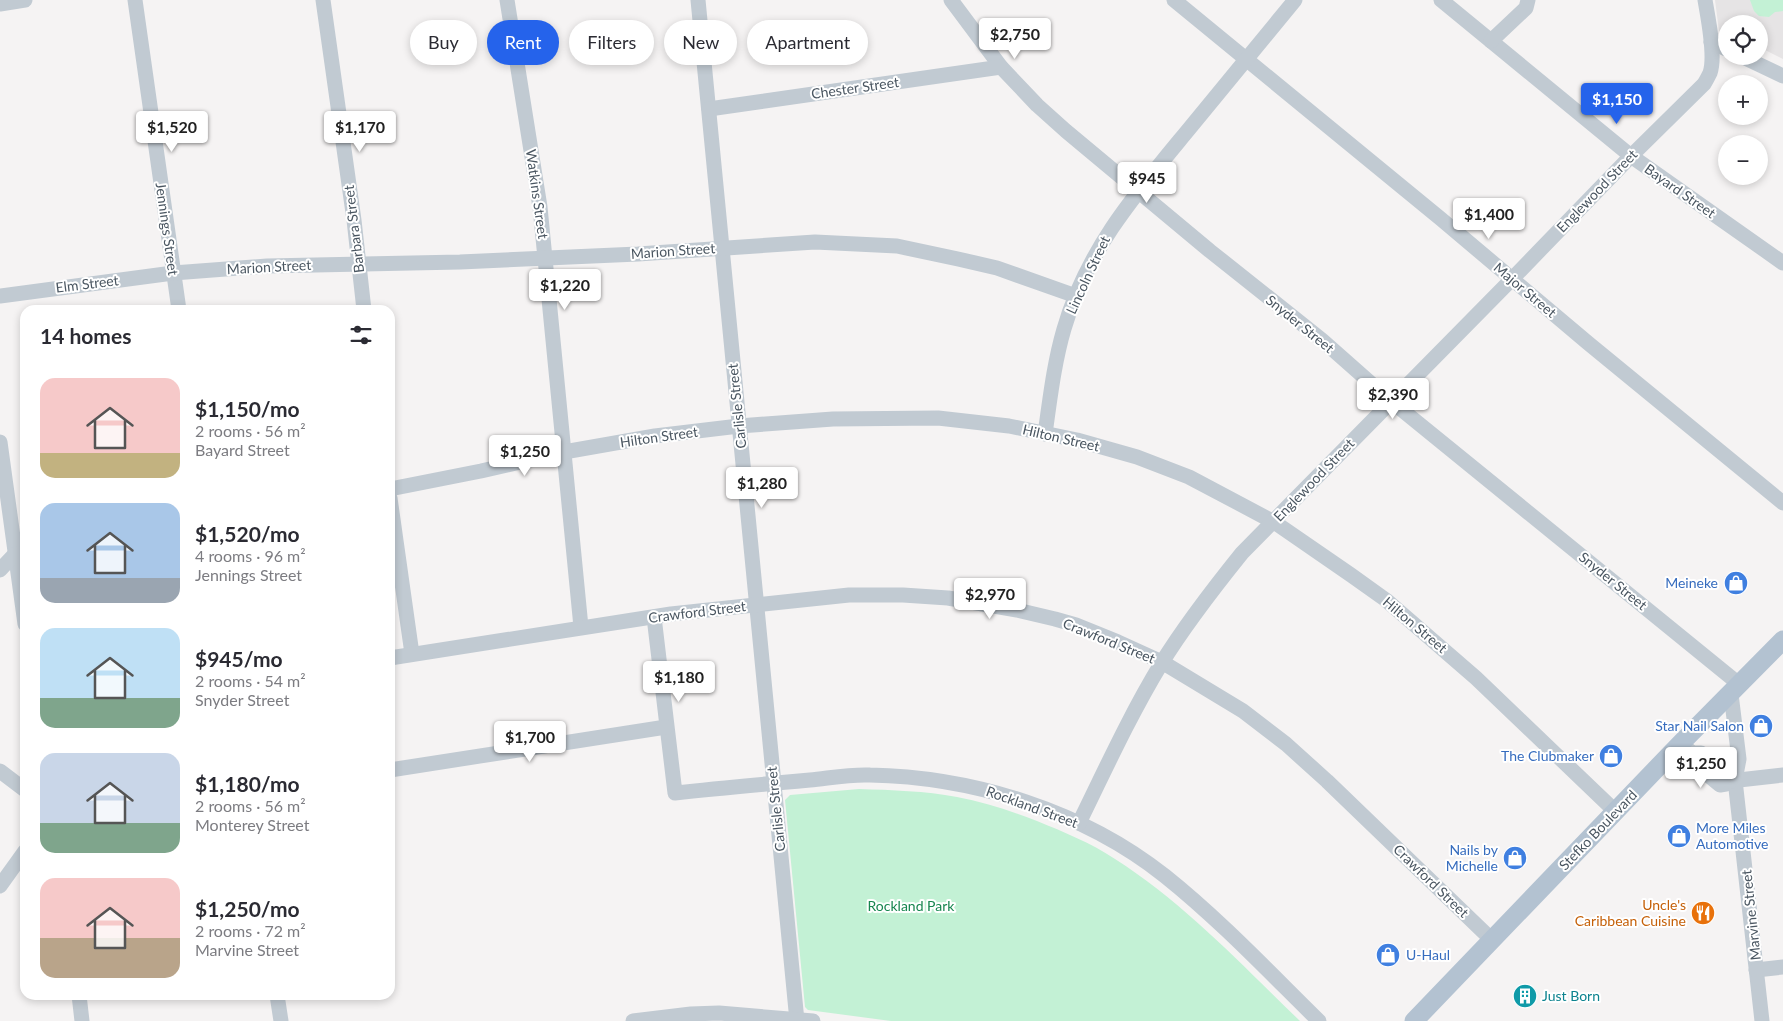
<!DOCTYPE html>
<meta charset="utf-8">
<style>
:root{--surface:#fff;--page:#f2f2f3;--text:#2b2b33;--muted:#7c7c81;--accent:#2563eb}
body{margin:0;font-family:Lato,sans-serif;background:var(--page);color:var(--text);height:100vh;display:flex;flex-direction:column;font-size:19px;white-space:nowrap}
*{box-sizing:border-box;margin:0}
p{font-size:16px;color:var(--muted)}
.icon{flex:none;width:28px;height:28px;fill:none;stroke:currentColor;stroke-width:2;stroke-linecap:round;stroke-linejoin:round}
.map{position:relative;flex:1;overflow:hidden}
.sheet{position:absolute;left:20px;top:305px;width:375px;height:695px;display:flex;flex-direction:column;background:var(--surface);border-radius:15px;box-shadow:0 2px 8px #0003}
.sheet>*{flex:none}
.hud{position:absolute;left:410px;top:20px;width:475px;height:45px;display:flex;gap:10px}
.controls{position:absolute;left:1718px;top:15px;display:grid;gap:10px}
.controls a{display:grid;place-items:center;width:50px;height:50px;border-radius:50%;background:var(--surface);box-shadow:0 2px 8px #0003;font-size:25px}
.price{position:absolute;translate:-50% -42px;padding:0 11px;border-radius:5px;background:#fff;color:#222;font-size:16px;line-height:32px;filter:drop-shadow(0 1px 2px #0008)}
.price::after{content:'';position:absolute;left:50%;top:30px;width:15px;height:11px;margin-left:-8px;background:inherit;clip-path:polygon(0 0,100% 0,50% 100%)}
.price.on{background:var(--accent);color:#fff}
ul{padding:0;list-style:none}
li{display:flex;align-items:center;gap:15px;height:125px;padding:0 20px}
li span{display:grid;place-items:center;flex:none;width:140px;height:100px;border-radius:15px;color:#555}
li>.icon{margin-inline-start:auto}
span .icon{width:60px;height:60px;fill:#fffc;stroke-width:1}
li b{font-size:21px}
h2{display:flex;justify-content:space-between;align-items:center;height:60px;padding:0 20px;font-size:21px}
.chip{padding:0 18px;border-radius:22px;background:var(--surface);box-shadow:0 2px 8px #0003;font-size:18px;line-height:45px}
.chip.on{background:var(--accent);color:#fff}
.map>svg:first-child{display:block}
.education{fill:#e6e4e5}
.green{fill:#c3f1d5}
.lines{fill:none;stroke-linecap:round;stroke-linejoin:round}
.minor{stroke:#c1cad2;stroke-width:15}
.major{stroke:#b3c2d1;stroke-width:19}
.labels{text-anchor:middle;stroke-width:4;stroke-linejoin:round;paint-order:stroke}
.street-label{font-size:14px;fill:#4a5661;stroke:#fff}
.shop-label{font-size:14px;fill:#366cbe;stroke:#fff;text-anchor:end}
.food-label{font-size:14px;fill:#c56008;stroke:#fff;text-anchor:end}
.park-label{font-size:14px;fill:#17864f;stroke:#fff}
.culture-label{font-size:14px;fill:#0d838f;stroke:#fff;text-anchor:start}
</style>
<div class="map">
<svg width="1783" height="1021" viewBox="0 0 1783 1021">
<rect width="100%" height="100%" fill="#f5f3f3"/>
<!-- education -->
<polygon class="education" points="1715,0 1783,0 1783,59 1759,47 1759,24 1726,24 1726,34 1719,31"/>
<!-- green -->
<g class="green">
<polygon points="1750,0 1783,0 1783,11 1775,12 1769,17 1759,16 1754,11"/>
<path d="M 859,789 C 892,790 925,791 957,797 C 984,802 1011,811 1037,821 C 1064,832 1091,843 1115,859 C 1184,903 1241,964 1300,1021 L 891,1021 L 808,1010 L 805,1007 L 785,800 L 790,795 Z"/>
</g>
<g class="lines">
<!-- minor -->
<g class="minor">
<polyline points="135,0 179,310"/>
<polyline points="323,0 354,220 364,310"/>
<polyline points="507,0 540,207 581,627"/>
<polyline points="698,0 797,1021"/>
<polyline points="951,0 1001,67 1037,105 1066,131 1210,251 1322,340 1391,401 1739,684"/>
<polyline points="1174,0 1441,219 1588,343 1783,503"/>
<polyline points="1441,0 1631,156 1783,263"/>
<polyline points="0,4 25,0"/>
<polyline points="1491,41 1526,8 1528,0"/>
<polyline points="1711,42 1726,49"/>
<polyline points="1741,56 1783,76"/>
<polyline points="709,109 1001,67"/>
<polyline points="0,296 173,273 267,266 460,262 638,254 815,242 897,246 958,259 997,268 1076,296"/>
<path d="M 1045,434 C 1050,399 1054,363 1064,329 C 1087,249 1137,192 1189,129 C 1224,86 1260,43 1295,0"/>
<polyline points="0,442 25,624"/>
<polyline points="390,489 481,471 564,452 655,436 739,426 833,419 938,418 1009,426 1077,440 1137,457 1189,477 1274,522 1351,575 1386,600 1476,678 1616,812"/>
<polyline points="390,498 412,654"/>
<polyline points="0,570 14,555 25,553"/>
<path d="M 654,617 L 675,793 C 720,788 765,784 810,780 C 830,778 850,774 870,775 C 974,777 1083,811 1165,876 C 1220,920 1269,972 1319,1021"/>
<polyline points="390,658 671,614 849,595 903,595 948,598 1017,610 1055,619 1076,625 1118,642 1162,662 1243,711 1286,744 1327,781 1492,940"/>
<polyline points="1731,694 1739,759 1735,780 1762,1021"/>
<polyline points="1681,743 1692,753 1692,762 1720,785 1726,784 1730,781 1783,775"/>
<polyline points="1692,753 1701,753 1730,781"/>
<polyline points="390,770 666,727"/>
<polyline points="0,771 25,790"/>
<path d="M 1079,823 C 1105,770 1130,715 1161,664 C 1185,625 1213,589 1242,553 L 1512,279 L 1631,156 L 1704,84 C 1706,81 1708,77 1710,73 C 1716,56 1708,18 1705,0"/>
<polyline points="0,886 25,851"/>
<polyline points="1756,970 1783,967"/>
<polyline points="79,995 82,1021"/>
<polyline points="277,995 281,1021"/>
<polyline points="633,1021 691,1014 719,1013 813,1021"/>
</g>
<!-- major -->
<polyline class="major" points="1414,1021 1681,743 1783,640"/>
</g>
<!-- icons -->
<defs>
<g id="shop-disc" transform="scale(1.25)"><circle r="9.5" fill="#3f7fe0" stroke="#fff"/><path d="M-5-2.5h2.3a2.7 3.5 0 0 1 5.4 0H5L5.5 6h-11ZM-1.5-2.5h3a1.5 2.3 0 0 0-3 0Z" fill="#fff"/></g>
<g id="restaurant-disc" transform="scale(1.25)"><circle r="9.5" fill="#e8710a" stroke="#fff"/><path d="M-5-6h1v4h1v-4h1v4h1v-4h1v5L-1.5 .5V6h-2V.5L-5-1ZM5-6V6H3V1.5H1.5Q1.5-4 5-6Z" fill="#fff"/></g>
<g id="building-disc" transform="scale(1.25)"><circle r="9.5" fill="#0f9aa8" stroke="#fff"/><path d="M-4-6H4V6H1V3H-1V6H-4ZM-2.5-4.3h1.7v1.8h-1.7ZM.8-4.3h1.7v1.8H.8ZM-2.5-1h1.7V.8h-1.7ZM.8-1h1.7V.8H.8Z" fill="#fff"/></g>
</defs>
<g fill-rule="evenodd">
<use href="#shop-disc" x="1736" y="583"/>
<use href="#shop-disc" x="1761" y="726"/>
<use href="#shop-disc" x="1611" y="756"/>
<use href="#shop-disc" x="1679" y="836"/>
<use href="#shop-disc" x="1515" y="858"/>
<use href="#restaurant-disc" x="1703" y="913"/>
<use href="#shop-disc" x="1388" y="955"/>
<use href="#building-disc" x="1525" y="996"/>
</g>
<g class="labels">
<!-- street labels -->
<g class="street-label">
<text transform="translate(855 88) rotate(-8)" y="5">Chester Street</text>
<text transform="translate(1597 191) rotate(-46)" y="5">Englewood Street</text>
<text transform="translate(1680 191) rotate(35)" y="5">Bayard Street</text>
<text transform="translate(537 194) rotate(82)" y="5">Watkins Street</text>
<text transform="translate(167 229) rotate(82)" y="5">Jennings Street</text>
<text transform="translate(354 229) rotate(-97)" y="5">Barbara Street</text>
<text transform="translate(673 251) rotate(-4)" y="5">Marion Street</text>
<text transform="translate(269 267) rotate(-3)" y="5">Marion Street</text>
<text transform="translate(1088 275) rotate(-65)" y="5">Lincoln Street</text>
<text transform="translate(87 284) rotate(-7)" y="5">Elm Street</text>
<text transform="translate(1525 290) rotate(40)" y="5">Major Street</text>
<text transform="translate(1300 324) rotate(39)" y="5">Snyder Street</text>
<text transform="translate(737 406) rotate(-96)" y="5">Carlisle Street</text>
<text transform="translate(659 437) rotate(-8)" y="5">Hilton Street</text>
<text transform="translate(1061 438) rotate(13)" y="5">Hilton Street</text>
<text transform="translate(1314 480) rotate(-46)" y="5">Englewood Street</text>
<text transform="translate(1613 581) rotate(39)" y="5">Snyder Street</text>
<text transform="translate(697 612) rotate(-7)" y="5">Crawford Street</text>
<text transform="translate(1415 625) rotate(40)" y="5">Hilton Street</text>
<text transform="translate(1109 641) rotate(22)" y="5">Crawford Street</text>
<text transform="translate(1032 807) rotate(20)" y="5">Rockland Street</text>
<text transform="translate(776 809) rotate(-96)" y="5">Carlisle Street</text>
<text transform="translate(1598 830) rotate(-46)" y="5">Stefko Boulevard</text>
<text transform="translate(1431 881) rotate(44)" y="5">Crawford Street</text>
<text transform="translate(1751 915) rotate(-96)" y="5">Marvine Street</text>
</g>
<!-- shop labels -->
<g class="shop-label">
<text x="1718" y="588">Meineke</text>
<text x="1744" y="731">Star Nail Salon</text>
<text x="1594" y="761">The Clubmaker</text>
<text x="1696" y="833" text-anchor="start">More Miles<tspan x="1696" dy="16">Automotive</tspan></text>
<text x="1498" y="855">Nails by<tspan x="1498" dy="16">Michelle</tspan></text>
<text x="1406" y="960" text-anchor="start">U-Haul</text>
</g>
<!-- food labels -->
<g class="food-label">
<text x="1686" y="910">Uncle's<tspan x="1686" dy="16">Caribbean Cuisine</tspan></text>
</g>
<!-- park labels -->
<g class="park-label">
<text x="911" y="911">Rockland Park</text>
</g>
<!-- culture labels -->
<g class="culture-label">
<text x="1542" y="1001">Just Born</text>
</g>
</g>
</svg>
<div class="controls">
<a><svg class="icon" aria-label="locate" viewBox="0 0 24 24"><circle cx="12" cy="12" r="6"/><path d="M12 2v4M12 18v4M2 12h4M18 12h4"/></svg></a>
<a>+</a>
<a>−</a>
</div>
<b class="price" style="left:1015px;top:60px">$2,750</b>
<b class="price on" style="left:1617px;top:125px">$1,150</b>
<b class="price" style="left:172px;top:153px">$1,520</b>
<b class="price" style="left:360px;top:153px">$1,170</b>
<b class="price" style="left:1147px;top:204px">$945</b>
<b class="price" style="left:1489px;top:240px">$1,400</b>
<b class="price" style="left:565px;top:311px">$1,220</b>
<b class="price" style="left:1393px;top:420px">$2,390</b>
<b class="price" style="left:525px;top:477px">$1,250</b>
<b class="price" style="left:762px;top:509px">$1,280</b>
<b class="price" style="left:990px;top:620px">$2,970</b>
<b class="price" style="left:679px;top:703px">$1,180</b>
<b class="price" style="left:530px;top:763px">$1,700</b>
<b class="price" style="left:1701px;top:789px">$1,250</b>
<div class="hud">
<a class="chip">Buy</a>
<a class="chip on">Rent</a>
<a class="chip">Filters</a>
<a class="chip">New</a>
<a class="chip">Apartment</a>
</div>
<section class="sheet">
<h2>14 homes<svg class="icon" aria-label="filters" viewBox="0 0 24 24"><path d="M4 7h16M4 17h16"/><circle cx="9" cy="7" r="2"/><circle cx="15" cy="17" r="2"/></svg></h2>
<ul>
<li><span style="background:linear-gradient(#f6c9c9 75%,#c2b280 0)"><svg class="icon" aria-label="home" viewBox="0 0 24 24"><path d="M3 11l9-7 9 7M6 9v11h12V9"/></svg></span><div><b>$1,150/mo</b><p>2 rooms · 56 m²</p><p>Bayard Street</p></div></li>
<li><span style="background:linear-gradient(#a9c7e8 75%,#9aa5b1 0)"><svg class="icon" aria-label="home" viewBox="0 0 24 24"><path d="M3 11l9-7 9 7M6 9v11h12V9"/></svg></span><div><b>$1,520/mo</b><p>4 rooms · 96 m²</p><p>Jennings Street</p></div></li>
<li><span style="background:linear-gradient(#bfe0f5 70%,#7fa58c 0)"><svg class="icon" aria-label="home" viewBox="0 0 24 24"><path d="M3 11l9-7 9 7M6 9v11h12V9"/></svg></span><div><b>$945/mo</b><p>2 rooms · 54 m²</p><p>Snyder Street</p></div></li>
<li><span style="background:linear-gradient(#c9d6e8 70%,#7fa58c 0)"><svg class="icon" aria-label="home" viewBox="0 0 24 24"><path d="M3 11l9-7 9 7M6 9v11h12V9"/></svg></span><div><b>$1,180/mo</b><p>2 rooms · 56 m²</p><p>Monterey Street</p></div></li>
<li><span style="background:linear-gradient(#f6c9c9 60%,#b9a48a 0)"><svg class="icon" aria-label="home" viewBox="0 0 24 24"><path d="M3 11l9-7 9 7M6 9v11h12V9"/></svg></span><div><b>$1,250/mo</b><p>2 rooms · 72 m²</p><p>Marvine Street</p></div></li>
</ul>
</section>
</div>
